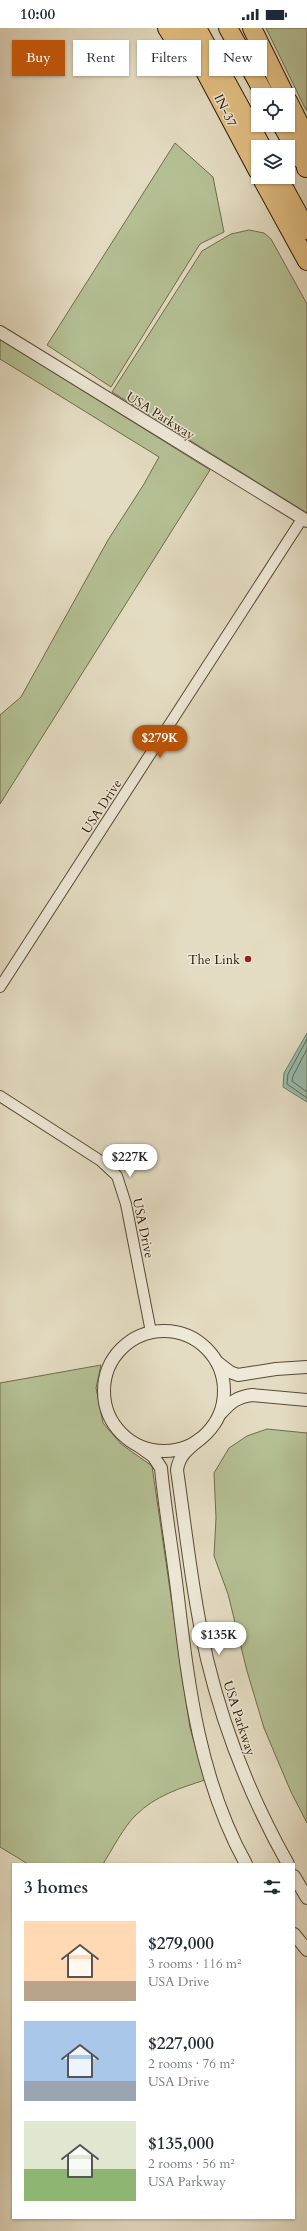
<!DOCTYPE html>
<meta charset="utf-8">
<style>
:root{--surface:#fff;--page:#f6f6f7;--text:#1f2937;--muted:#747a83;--accent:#b45309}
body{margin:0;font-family:Cardo,serif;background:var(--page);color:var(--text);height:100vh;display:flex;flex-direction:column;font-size:15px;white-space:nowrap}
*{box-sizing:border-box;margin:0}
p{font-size:13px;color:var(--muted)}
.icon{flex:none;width:22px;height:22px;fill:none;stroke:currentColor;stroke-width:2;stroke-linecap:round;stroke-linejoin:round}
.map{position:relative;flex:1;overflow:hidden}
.drawer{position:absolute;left:12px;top:1835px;width:283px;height:356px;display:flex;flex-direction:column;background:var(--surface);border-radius:0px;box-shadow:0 1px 3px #0004}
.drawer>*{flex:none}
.top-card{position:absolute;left:12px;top:12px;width:283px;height:36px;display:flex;gap:8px}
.tools{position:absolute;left:251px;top:60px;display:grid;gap:8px}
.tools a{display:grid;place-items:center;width:44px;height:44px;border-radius:0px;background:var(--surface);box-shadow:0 1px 3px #0004;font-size:20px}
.price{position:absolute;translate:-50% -34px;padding:0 9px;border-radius:14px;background:#fff;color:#222;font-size:13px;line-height:26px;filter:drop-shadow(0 1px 2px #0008)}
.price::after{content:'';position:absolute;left:50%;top:24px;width:12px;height:9px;margin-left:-6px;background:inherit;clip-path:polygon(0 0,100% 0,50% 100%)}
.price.on{background:var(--accent);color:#fff}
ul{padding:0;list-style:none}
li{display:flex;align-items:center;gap:12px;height:100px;padding:0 12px}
li span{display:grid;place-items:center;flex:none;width:112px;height:80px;border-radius:0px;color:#555}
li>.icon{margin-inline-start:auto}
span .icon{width:48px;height:48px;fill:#fffc;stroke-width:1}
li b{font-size:17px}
h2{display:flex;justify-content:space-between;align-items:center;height:48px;padding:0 12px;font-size:17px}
.tag{padding:0 14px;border-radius:0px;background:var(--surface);box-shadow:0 1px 3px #0004;font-size:14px;line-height:36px}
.tag.on{background:var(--accent);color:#fff}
.status{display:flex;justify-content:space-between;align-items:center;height:28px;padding:0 20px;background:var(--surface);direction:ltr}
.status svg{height:11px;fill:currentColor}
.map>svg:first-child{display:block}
.green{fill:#b4c094;stroke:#706c4c}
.water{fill:#97bcac;stroke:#6c7a69}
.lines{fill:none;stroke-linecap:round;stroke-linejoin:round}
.shore{stroke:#626a58;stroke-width:1}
.minor-casing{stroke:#5a4934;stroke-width:12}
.tertiary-casing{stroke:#5a4934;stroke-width:14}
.motorway-casing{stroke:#2c1804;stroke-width:20}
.minor{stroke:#ede8d7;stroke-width:10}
.tertiary{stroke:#ede8d7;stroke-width:12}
.motorway{stroke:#e2be81;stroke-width:18}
.poi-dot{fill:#8f2418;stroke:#ede8d7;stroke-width:1.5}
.labels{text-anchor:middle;stroke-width:3;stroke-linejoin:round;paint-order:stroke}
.street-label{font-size:13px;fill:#2c1804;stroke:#ede8d7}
.poi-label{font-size:13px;fill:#2c1804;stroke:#ede8d7;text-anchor:end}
</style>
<div class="status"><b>10:00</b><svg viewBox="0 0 49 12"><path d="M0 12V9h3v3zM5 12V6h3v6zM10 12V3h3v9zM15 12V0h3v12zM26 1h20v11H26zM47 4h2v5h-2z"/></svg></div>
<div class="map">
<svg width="307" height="2203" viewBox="0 0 307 2203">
<rect width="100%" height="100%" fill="#e4dcc2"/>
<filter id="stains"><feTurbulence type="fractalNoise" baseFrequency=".005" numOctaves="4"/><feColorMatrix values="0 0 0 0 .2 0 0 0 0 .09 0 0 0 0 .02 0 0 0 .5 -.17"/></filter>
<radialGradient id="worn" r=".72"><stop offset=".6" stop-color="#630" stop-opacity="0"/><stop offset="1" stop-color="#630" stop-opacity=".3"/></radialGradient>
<!-- green -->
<g class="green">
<polygon points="266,0 307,0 307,83 305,80"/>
<polygon points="175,115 213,149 224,204 200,216 111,359 47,317"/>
<polygon points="249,202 264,205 271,211 307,276 307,485 112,364 202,223 231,206"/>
<polygon points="0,311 210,442 0,776 0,687 21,669 108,512 144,456 159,429 0,331"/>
<path d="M 101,1337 L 96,1360 L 103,1395 L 121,1416 L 152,1438 L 190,1700 L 205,1752 C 180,1760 155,1768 136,1787 C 124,1798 112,1822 103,1836 L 28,1836 L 0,1819 L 0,1355 Z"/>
<polygon points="267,1401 307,1405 307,1795 291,1764 264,1700 247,1643 228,1566 214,1528 216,1490 214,1445 229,1420 247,1408"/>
</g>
<!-- water -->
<polygon class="water" points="307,1005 307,1074 283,1059 284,1045"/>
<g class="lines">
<!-- shore -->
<g class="shore">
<polyline points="307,1011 288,1046 287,1056 307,1070"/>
<polyline points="307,1021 293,1048 292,1053 307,1064"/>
</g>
<!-- minor casing -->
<g class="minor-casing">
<g id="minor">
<polyline points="0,959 302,491"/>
<polyline points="0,1068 101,1133 117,1148 126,1176 151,1304"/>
</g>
</g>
<!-- tertiary casing -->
<g class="tertiary-casing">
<g id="tertiary">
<polyline points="0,304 307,493"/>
<circle cx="164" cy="1363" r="60"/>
<polyline points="217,1334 230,1344 238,1347 276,1341 307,1339"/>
<path d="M 221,1385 C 231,1374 237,1369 252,1367 L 307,1372"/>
<path d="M 200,1411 C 189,1420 179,1427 177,1442 C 186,1505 193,1569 207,1631 C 224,1702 252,1772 288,1836"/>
<path d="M 139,1418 L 153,1428 L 161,1440 C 165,1483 173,1526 178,1570 C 189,1662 200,1753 246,1836"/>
<polyline points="294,1848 307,1870"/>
<polyline points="294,1906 307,1922"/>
</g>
</g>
<!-- motorway casing -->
<g class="motorway-casing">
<g id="motorway">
<polyline points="167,0 187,31"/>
<polyline points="182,0 258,143"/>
<polyline points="197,0 262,119"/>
<polyline points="228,0 265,67"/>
<polyline points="252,0 285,67"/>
<polyline points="288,73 300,97 306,140"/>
<polyline points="282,97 301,131"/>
<polyline points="261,149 307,233"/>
<polyline points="278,149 307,202"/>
</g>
</g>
<!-- minor -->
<use href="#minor" class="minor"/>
<!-- tertiary -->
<use href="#tertiary" class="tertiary"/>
<!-- motorway -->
<use href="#motorway" class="motorway"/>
</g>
<!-- markers -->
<circle class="poi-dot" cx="248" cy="931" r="4"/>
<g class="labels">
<!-- street labels -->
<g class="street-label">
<text transform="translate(226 82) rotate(64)" y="5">IN-37</text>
<text transform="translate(161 387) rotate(32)" y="5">USA Parkway</text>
<text transform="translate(101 778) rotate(-57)" y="5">USA Drive</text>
<text transform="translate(144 1200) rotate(78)" y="5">USA Drive</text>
<text transform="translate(240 1690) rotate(72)" y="5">USA Parkway</text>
</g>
<!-- poi labels -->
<g class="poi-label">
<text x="240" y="936">The Link</text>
</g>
</g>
<rect width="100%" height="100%" filter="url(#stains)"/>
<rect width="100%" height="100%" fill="url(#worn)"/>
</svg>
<div class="tools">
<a><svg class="icon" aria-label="locate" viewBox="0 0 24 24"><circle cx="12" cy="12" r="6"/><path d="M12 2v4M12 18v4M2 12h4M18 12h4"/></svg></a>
<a><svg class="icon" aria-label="layers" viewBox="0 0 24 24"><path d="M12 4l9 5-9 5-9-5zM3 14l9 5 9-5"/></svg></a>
</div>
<b class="price on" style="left:160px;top:731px">$279K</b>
<b class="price" style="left:130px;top:1150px">$227K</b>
<b class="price" style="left:219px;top:1628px">$135K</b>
<div class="top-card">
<a class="tag on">Buy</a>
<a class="tag">Rent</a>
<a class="tag">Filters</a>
<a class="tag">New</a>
</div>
<section class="drawer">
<h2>3 homes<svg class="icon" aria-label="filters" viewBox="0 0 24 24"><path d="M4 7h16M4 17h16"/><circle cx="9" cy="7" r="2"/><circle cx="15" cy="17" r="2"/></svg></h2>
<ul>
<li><span style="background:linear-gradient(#ffd9b3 75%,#b9a48a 0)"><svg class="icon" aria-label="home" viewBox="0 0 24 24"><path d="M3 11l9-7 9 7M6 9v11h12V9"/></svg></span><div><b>$279,000</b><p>3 rooms · 116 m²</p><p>USA Drive</p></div></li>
<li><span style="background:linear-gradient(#a9c7e8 75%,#9aa5b1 0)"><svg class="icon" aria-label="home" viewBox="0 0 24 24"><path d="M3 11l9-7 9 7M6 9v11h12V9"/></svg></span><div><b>$227,000</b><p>2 rooms · 76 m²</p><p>USA Drive</p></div></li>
<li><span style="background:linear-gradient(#dfe7d0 60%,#8fb573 0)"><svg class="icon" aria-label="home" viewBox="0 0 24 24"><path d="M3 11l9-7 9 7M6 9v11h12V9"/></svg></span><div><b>$135,000</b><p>2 rooms · 56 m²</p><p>USA Parkway</p></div></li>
</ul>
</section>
</div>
